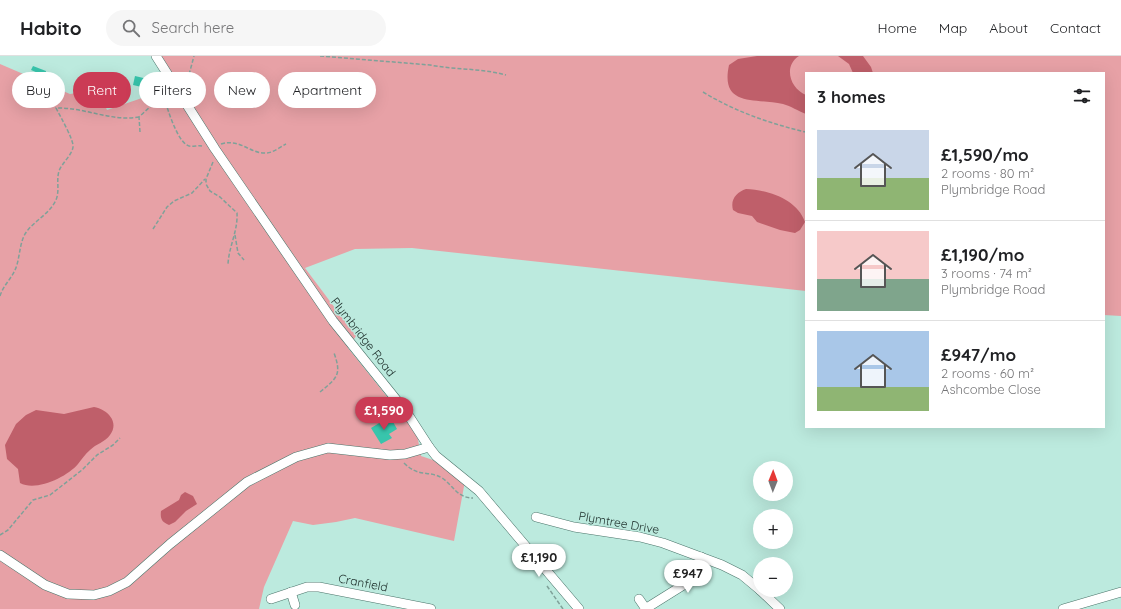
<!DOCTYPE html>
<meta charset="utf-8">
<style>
:root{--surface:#fff;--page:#f6f6f6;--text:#202124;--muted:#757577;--line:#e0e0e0;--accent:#cb3b55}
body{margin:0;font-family:Quicksand,sans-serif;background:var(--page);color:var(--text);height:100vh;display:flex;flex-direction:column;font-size:15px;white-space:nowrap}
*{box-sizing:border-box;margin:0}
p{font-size:13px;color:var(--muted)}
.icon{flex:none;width:22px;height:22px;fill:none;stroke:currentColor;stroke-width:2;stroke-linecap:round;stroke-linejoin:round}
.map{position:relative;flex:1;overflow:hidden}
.panel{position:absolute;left:805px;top:16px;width:300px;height:356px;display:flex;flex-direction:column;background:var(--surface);border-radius:0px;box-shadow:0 4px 16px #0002}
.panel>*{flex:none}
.top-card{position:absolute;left:12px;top:16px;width:380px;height:36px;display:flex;gap:8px}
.needle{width:26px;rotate:1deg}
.tools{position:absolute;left:753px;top:405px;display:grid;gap:8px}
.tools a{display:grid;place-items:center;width:40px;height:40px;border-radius:50%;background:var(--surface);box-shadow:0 4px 16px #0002;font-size:20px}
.price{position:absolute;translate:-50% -34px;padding:0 9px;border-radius:14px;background:#fff;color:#222;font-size:13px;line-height:26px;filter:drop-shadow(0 1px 2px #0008)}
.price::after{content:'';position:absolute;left:50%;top:24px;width:12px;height:9px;margin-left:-6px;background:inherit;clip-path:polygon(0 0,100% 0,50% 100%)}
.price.selected{background:var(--accent);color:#fff}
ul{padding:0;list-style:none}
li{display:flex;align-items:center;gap:12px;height:100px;padding:0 12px}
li+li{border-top:1px solid var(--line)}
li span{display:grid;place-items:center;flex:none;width:112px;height:80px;border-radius:0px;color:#555}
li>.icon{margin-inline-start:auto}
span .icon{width:48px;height:48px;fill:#fffc;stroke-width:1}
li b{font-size:17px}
h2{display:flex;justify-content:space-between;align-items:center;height:48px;padding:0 12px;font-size:17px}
.tag{padding:0 14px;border-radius:18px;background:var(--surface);box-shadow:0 4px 16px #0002;font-size:14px;line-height:36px}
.tag.selected{background:var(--accent);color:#fff}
header{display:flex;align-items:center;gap:24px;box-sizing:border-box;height:56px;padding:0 20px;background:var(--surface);border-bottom:1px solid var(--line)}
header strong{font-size:19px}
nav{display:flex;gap:22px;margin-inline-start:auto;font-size:14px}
.search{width:280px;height:36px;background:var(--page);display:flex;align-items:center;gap:10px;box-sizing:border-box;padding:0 14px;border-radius:22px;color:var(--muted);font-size:15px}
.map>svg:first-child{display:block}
.green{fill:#e7a1a6}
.water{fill:#bf5f6a}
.building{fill:#38c5ac}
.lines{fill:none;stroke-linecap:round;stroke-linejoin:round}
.street-casing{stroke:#4a746a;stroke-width:10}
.path{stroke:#7fa199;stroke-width:1.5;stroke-dasharray:4 2;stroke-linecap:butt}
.street{stroke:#fff;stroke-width:9}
.labels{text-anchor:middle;stroke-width:3;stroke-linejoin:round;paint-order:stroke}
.street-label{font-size:12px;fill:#21332f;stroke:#bceade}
</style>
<header>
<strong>Habito</strong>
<div class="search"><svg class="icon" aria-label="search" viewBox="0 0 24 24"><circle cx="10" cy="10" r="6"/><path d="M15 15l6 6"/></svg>Search here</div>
<nav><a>Home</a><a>Map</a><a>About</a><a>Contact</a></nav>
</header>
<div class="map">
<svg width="1121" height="553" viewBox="0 0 1121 553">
<rect width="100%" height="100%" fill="#bceade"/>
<!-- green -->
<polygon class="green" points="160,0 1121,0 1121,260 1104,259 1104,17 806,17 806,235 412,192 355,193 305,212 356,280 348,292 417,378 421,400 433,404 465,425 454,485 355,462 336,466 313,469 293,465 264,531 259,553 0,553 0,8 70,38 98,34 107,54 142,42 175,28"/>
<!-- water -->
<g class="water">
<path d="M 757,0 L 799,0 C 783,10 790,33 806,39 L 806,58 C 798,55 791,50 783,48 C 754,42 720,51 729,9 L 738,3 Z"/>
<polygon points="838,0 863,0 871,11 873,17 853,17 849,8"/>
<path d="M 746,133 C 768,134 797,143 805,166 L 800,174 L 795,177 L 780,174 L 757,166 L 752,160 L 738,157 L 733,154 C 730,143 737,136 746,133 Z"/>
<path d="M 94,351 C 107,353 120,366 110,379 C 105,386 96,388 90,394 C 85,398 82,403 78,408 C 67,421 36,436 20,427 L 18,413 L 7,403 L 5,389 L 16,368 L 26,359 L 36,354 L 64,358 Z"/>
<path d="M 185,436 L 193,440 L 197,448 L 186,455 L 175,466 L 169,469 C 162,466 160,463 161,455 L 179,444 L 181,439 Z"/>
</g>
<!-- building -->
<g class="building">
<polygon points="33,10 46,15 45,20 31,14"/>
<polygon points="135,20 152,24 150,33 133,29"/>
<polygon points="392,364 397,373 389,378 392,382 381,388 371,372 381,366 383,370"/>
</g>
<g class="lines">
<!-- street casing -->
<g class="street-casing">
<g id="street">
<polyline points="156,0 215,93 333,265 407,357 429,391 436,400 479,435 579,553"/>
<polyline points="536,461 574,471 640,481 663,487 722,509 742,519 760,534"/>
<polyline points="0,499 45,529 68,538 94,539 109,535 127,526 170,488 247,426 296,401 328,392 390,399 405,398 429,391"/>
<polyline points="760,534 780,553"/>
<polyline points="291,536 295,549"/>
<polyline points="271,543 307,531 319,531 431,553"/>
<polyline points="639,543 646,553"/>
<polyline points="645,553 693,523 698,515 701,501"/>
<polyline points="1063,553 1121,536"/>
</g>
</g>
<!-- path -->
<g class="path">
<path d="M 320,0 L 430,9 C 456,14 480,12 506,19"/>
<polyline points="186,30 194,0"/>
<path d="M 168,36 L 164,41 C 167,52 177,84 187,89 C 191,92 197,89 202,90"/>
<path d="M 703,36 C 726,50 750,60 776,68 C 786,71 796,74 806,76"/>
<polyline points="140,76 139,61 166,36"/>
<path d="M 221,88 C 240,82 250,98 266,97 C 273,97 280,91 286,88"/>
<path d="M 213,106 L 206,123 L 206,128 L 210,135 L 220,141 L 237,157 C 238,175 229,190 228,208"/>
<polyline points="153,173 167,151 174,145 192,137 205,123"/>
<polyline points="235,179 238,197 244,204"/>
<polyline points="805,214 806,214"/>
<path d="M 0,240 C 3,230 11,223 15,214 C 20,203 19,189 25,178 C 33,165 49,159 56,144 C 60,134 56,125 59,115 C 62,107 72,99 73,91 C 74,84 60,60 56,52 C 84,51 112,66 139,61"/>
<path d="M 320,336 C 337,322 342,319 334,297"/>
<path d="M 404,407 C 419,422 429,414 442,422 C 453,429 457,442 473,442"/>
<polyline points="0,479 8,474 33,444 50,439 82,414 97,399 113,389 120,382"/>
<polyline points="547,530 563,553"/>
</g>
<!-- street -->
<use href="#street" class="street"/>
</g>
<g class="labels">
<!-- street labels -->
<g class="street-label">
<text transform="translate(363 281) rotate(52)" y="4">Plymbridge Road</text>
<text transform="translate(619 467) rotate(10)" y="4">Plymtree Drive</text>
<text transform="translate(363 527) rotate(11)" y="4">Cranfield</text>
</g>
</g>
</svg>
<div class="tools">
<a><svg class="needle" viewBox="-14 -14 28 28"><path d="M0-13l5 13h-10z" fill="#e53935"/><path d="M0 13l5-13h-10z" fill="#757577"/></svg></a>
<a>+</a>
<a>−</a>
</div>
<b class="price selected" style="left:384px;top:375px">£1,590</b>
<b class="price" style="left:539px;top:522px">£1,190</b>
<b class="price" style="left:688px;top:538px">£947</b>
<div class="top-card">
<a class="tag">Buy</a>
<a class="tag selected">Rent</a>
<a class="tag">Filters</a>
<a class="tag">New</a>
<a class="tag">Apartment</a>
</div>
<section class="panel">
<h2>3 homes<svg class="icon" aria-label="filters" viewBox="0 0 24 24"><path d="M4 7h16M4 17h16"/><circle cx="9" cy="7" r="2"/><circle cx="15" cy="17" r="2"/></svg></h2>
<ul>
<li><span style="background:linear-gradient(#c9d6e8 60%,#8fb573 0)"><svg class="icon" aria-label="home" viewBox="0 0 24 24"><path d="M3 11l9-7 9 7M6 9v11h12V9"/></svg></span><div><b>£1,590/mo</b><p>2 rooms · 80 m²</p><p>Plymbridge Road</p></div></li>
<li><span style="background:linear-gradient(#f6c9c9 60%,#7fa58c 0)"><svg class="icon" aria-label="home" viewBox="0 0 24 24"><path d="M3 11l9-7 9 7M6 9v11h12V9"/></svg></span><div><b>£1,190/mo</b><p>3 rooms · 74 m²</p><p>Plymbridge Road</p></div></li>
<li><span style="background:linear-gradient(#a9c7e8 70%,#8fb573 0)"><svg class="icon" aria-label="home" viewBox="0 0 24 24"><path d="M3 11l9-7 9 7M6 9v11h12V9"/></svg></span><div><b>£947/mo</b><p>2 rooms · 60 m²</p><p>Ashcombe Close</p></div></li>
</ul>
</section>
</div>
